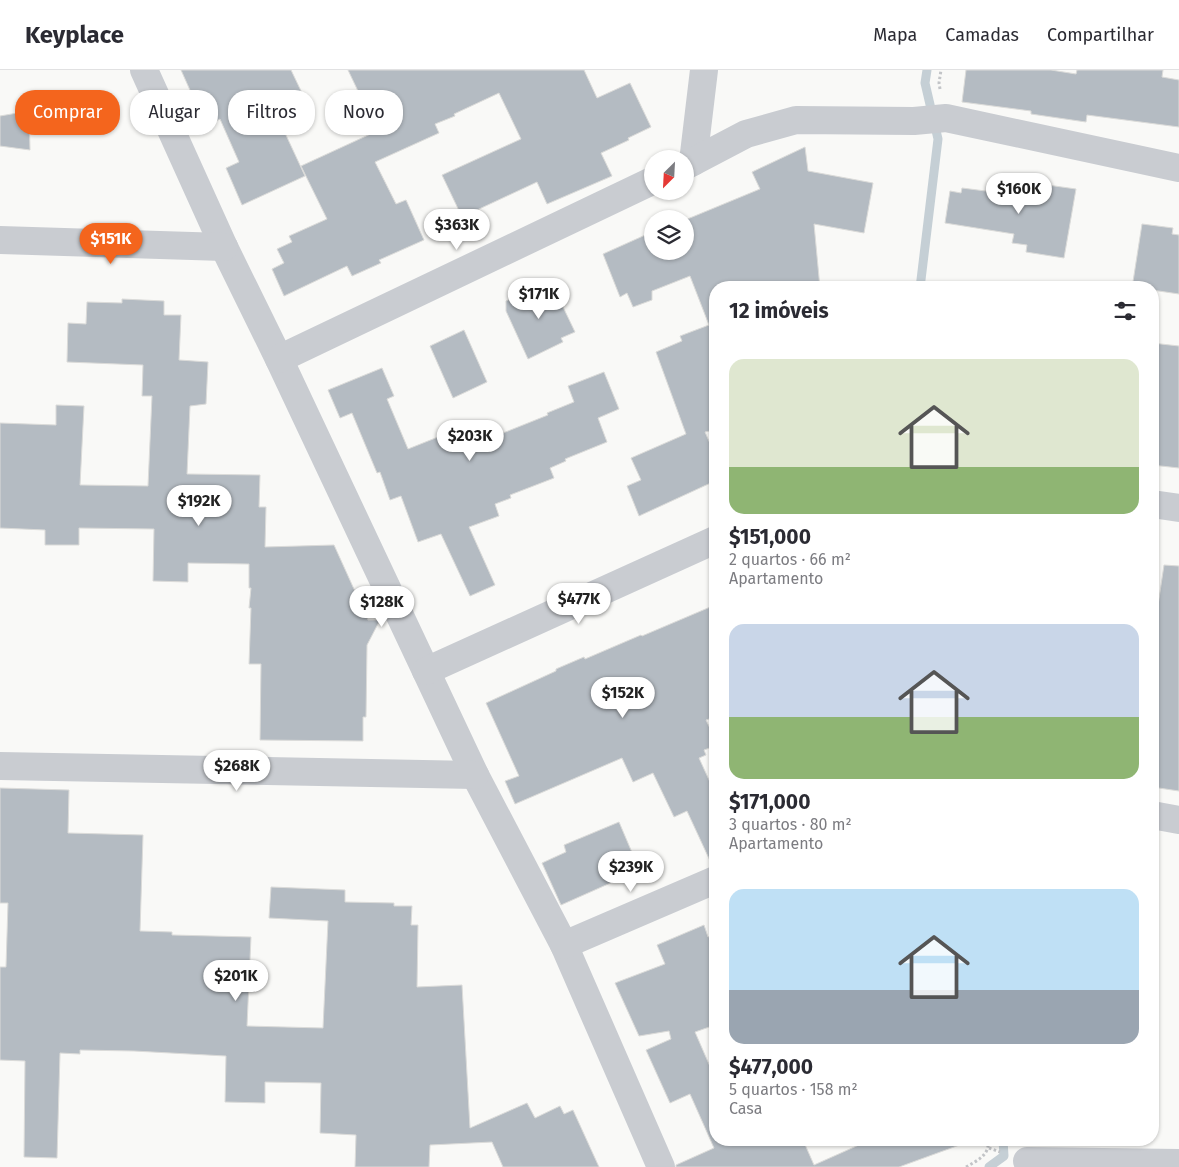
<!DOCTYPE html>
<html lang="pt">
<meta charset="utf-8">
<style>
:root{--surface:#fff;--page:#f7f7f7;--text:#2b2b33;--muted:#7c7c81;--line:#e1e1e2;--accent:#f4651d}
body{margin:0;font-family:"Fira Sans",sans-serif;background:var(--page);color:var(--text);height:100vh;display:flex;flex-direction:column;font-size:19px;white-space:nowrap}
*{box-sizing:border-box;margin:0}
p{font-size:16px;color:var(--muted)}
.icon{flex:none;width:28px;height:28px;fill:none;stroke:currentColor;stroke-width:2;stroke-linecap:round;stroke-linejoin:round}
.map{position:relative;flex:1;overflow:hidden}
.details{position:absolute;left:709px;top:211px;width:450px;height:865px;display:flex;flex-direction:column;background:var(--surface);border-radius:20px;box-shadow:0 1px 4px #0004}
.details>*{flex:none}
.banner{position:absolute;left:15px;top:20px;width:475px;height:45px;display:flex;gap:10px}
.needle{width:32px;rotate:204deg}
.fabs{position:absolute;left:644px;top:80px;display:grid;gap:10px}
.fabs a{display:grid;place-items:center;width:50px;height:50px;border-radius:50%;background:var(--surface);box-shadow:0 1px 4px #0004;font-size:25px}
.price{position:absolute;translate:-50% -42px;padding:0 11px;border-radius:18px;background:#fff;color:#222;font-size:16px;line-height:32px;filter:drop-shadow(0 1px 2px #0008)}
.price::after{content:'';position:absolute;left:50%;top:30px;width:15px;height:11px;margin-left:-8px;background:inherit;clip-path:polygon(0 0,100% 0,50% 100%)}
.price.current{background:var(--accent);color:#fff}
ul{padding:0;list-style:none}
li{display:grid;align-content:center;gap:10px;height:265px;padding:0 20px}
li span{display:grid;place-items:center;height:155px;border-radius:15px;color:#555}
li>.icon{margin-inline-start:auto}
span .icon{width:90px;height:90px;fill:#fffc;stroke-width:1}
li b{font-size:21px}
h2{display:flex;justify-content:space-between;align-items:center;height:60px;padding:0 20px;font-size:21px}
.chip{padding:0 18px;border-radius:20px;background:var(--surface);box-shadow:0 1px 4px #0004;font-size:18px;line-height:45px}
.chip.current{background:var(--accent);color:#fff}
header{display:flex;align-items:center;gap:30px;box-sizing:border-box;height:70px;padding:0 25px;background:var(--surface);border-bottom:1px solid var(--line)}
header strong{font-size:24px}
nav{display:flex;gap:28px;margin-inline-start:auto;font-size:18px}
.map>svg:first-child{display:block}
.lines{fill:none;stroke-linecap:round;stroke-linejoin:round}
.stream{stroke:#c5cfd5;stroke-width:9}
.building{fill:#b4bbc2;stroke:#dbdbd9}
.path{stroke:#c2c4c7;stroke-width:3;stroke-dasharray:2.5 2.5;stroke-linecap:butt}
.minor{stroke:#c9ccd1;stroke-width:28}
</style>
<header>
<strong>Keyplace</strong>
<nav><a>Mapa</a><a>Camadas</a><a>Compartilhar</a></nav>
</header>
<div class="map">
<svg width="1179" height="1097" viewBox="0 0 1179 1097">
<rect width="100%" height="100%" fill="#f9f9f7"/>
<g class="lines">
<!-- stream -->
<g class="stream">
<polyline points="920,218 938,69 925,13 927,0"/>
<polyline points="989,1097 1004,1086 1003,1070"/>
</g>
</g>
<!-- building -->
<g class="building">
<polygon points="181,0 291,0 302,23 272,35 305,106 242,135 226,98 239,92 220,49 206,56"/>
<polygon points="348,0 584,0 597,28 630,13 651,57 628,68 629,70 601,83 612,106 547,134 537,112 462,147 442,105 521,69 499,23 454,44 455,46 435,54 439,63 375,92 396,134 406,130 424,170 379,190 381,193 352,206 347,196 284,226 272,199 284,193 277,179 292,172 289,166 327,149 301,96 377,61"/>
<polygon points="966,0 1051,0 1076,4 1077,0 1163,0 1162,7 1179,10 1179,57 1087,45 1086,52 1031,44 1031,41 962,32"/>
<polygon points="29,41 30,80 0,76 0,46"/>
<polygon points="805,77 808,101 873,113 864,163 814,154 820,218 715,218 715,360 705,362 715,385 715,411 639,446 627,416 641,410 631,388 686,364 656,282 682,271 680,266 709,255 690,206 652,221 652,230 633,237 627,223 620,227 603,184 652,162 652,181 685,181 685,150 760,119 752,102"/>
<polygon points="1019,111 1076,119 1064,188 1026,182 1027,175 1012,173 1014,164 945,153 950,121 961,123 962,118 1017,125"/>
<polygon points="1142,154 1173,158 1172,164 1179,165 1179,224 1152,220 1152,218 1132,218"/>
<polygon points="551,212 575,262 561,268 563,272 528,289 506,241 506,231 534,218 535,220"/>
<polygon points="122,229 164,231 164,245 181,245 179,290 208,292 206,334 190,336 187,404 260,405 259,437 266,437 265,477 334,475 368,550 380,550 367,575 366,647 363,647 363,671 260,670 261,594 249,594 251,538 249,538 251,518 249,518 249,494 188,493 188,512 153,511 154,459 79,458 79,475 45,475 45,460 0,458 0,353 56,355 56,335 84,336 80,415 148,416 152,326 142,326 143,295 67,292 68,253 86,254 87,232 122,233"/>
<polygon points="464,260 487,312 453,328 430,276"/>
<polygon points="1152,273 1179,276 1179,398 1152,395"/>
<polygon points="382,298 394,326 387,329 408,379 468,355 475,372 488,367 488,369 548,345 547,343 574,332 568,316 604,302 619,339 598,348 607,372 565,389 566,391 550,398 554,408 510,425 511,428 495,434 499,446 469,457 495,515 470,526 441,464 418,472 401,426 390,430 380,402 377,403 352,343 340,348 328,320"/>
<polygon points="1164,495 1179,496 1179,721 1152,717 1152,576"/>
<polygon points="715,535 715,647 706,650 715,669 715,676 704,680 706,685 699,688 715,723 715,795 712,795 687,741 674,747 653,703 633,712 622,688 515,734 505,711 519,706 486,633 556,601 556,599 584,587 585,589 641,565 642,566"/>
<polygon points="0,718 69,720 68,763 143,765 140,861 172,862 172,865 251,867 247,956 323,958 328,851 269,848 271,817 345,820 345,832 394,833 394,836 412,836 411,855 418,855 417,917 462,915 470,1058 527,1033 535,1048 560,1036 564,1044 573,1040 599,1097 503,1097 492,1072 430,1075 429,1097 355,1097 356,1065 320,1063 321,1013 265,1012 265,1033 225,1032 226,986 134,981 80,980 80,984 60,983 57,1088 24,1087 25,991 0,990 0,897 6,897 8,833 0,833"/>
<polygon points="619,752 639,799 632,802 633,803 561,835 542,793 566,782 564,775"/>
<polygon points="704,855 708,867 715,864 715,955 695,962 715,1008 715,1070 803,1070 814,1095 870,1070 964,1070 965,1073 899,1097 676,1097 676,1095 714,1078 690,1024 670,1033 646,980 671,969 669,961 639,966 615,913 665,894 657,875"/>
</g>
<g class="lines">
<!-- path -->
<g class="path">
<polyline points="940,19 939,13 941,0"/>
<polyline points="989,1078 1000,1082"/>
<path d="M 966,1097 C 978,1090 990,1085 988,1070"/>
</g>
<!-- minor -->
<g class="minor">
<polyline points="144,0 224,177 279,289 475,705 564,875 661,1097"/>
<polyline points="693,92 704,0"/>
<polyline points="685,96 746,64 796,50 914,51 946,48 1179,98"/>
<polyline points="0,170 224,177"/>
<polyline points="279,289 652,111"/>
<polyline points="1152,434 1179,438"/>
<polyline points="426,601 715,470"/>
<polyline points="0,696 475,705"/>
<polyline points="1152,745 1179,750"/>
<polyline points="564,875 715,810"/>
<polyline points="1027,1091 1179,1093"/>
</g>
</g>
</svg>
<div class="fabs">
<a><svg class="needle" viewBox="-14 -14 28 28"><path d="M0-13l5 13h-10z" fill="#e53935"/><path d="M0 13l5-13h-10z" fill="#7c7c81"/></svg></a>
<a><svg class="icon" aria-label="layers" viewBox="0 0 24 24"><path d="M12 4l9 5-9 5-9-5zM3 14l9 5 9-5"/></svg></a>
</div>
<b class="price" style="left:1019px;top:145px">$160K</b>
<b class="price" style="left:457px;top:181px">$363K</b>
<b class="price current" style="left:111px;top:195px">$151K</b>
<b class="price" style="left:539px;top:250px">$171K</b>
<b class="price" style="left:470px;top:392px">$203K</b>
<b class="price" style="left:199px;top:457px">$192K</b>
<b class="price" style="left:579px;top:555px">$477K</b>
<b class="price" style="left:382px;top:558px">$128K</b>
<b class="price" style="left:623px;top:649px">$152K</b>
<b class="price" style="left:237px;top:722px">$268K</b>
<b class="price" style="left:631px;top:823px">$239K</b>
<b class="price" style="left:236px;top:932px">$201K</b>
<div class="banner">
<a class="chip current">Comprar</a>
<a class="chip">Alugar</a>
<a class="chip">Filtros</a>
<a class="chip">Novo</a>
</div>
<section class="details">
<h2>12 imóveis<svg class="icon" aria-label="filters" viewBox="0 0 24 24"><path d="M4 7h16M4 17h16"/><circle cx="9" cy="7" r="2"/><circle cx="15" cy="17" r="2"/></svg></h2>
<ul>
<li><span style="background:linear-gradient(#dfe7d0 70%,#8fb573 0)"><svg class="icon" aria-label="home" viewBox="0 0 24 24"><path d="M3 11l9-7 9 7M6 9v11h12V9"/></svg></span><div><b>$151,000</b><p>2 quartos · 66 m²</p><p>Apartamento</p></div></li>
<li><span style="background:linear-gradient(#c9d6e8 60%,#8fb573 0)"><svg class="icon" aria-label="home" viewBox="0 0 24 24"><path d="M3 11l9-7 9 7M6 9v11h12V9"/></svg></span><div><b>$171,000</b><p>3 quartos · 80 m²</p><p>Apartamento</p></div></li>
<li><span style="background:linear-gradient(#bfe0f5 65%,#9aa5b1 0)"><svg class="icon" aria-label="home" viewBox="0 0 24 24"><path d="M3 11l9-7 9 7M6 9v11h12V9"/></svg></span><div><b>$477,000</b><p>5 quartos · 158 m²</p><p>Casa</p></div></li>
</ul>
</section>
</div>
